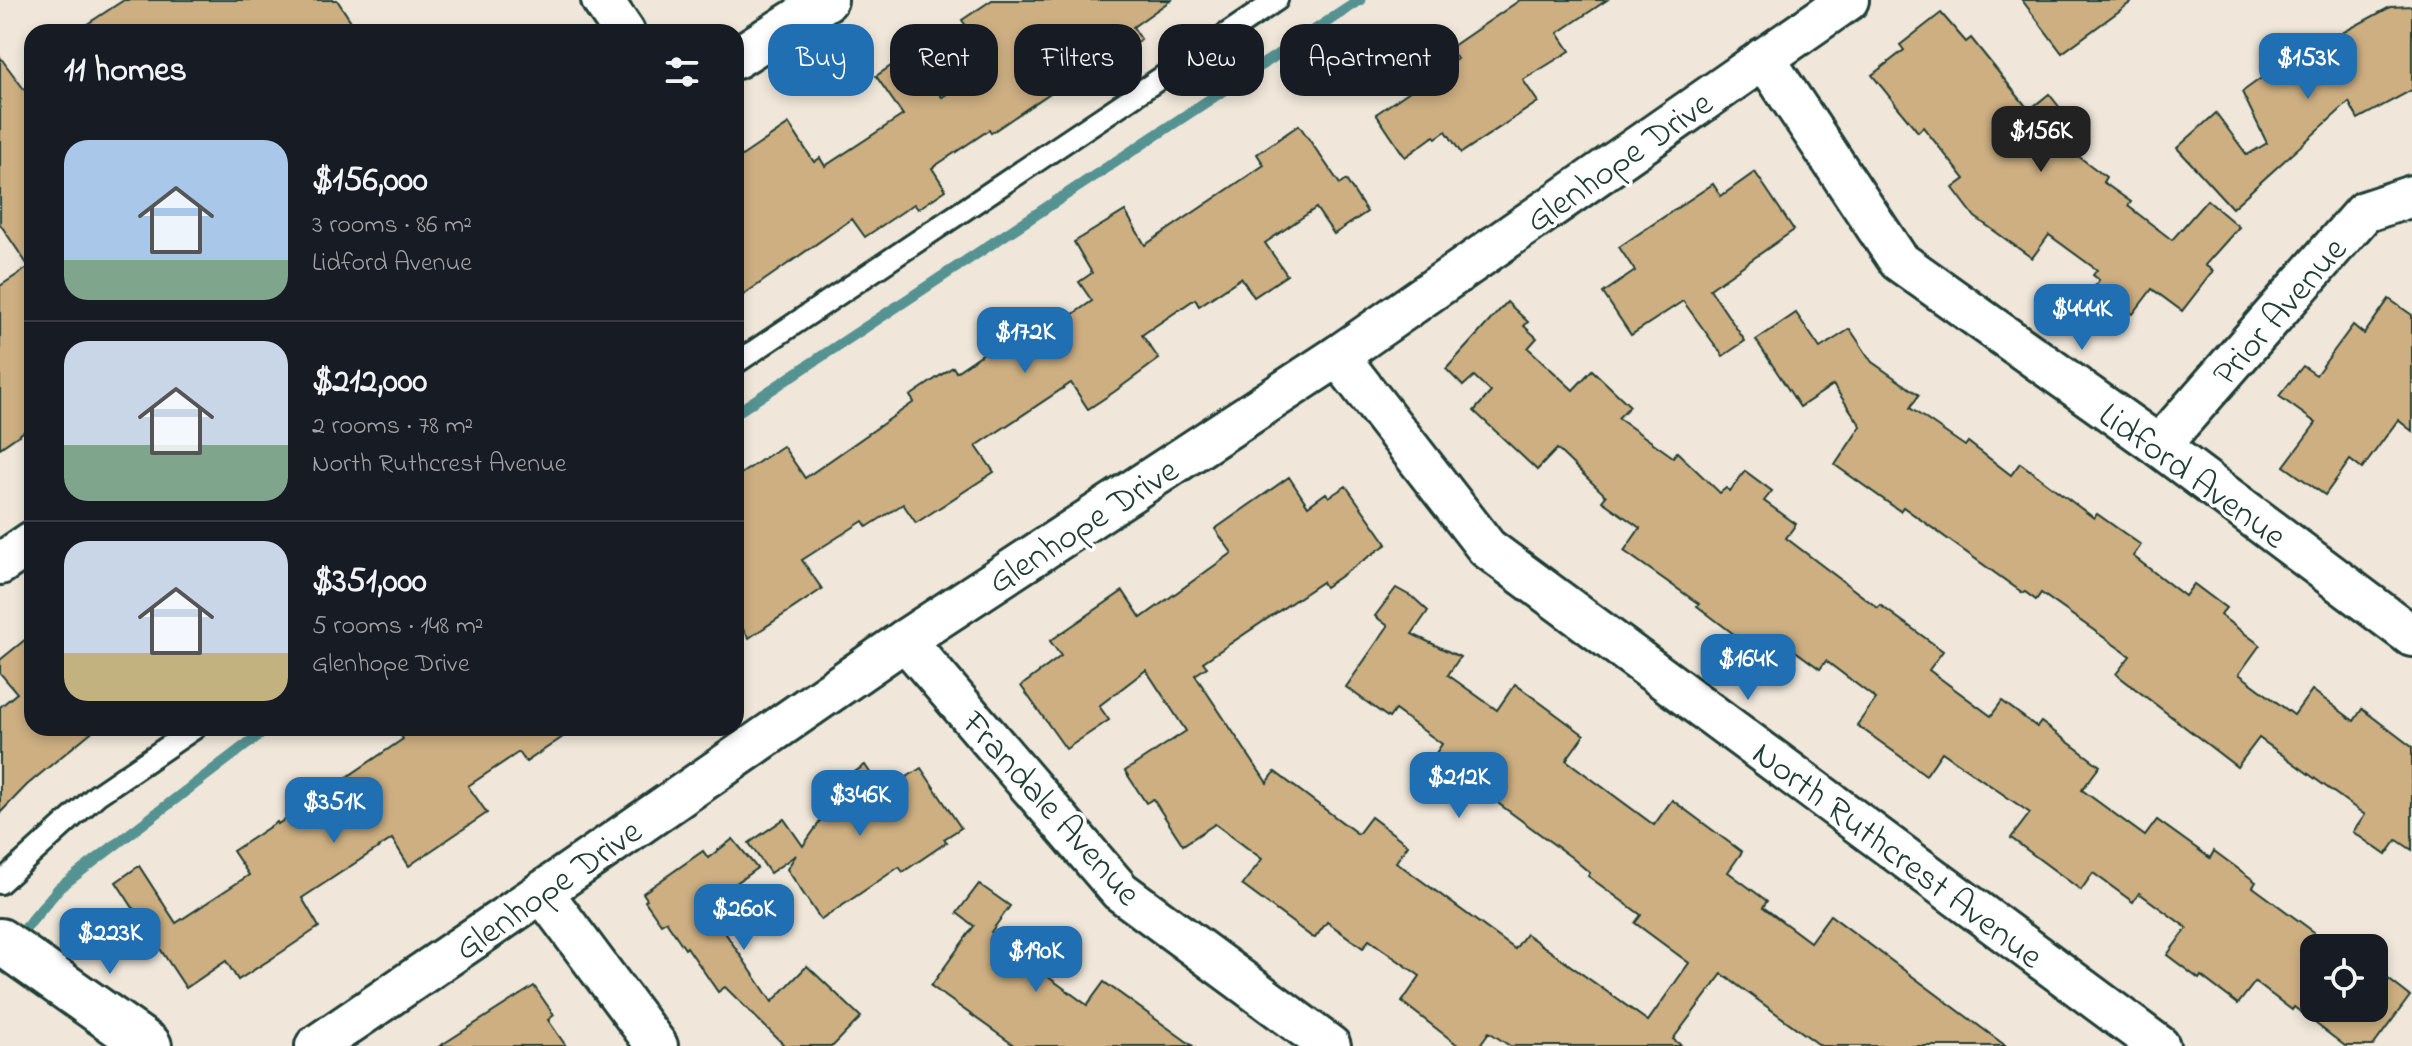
<!DOCTYPE html>
<meta charset="utf-8">
<style>
:root{--surface:#171b24;--page:#20242c;--text:#f1f3f6;--muted:#9ea1a6;--line:#363941;--accent:#1f6fb2}
body{margin:0;font-family:"Indie Flower",sans-serif;background:var(--page);color:var(--text);height:100vh;display:flex;flex-direction:column;font-size:30px;white-space:nowrap}
*{box-sizing:border-box;margin:0}
p{font-size:26px;color:var(--muted)}
.icon{flex:none;width:44px;height:44px;fill:none;stroke:currentColor;stroke-width:2;stroke-linecap:round;stroke-linejoin:round}
.map{position:relative;flex:1;overflow:hidden}
.drawer{position:absolute;left:24px;top:24px;width:720px;height:712px;display:flex;flex-direction:column;background:var(--surface);border-radius:24px;box-shadow:0 4px 12px #0003}
.drawer>*{flex:none}
.top-card{position:absolute;left:768px;top:24px;width:760px;height:72px;display:flex;gap:16px}
.controls{position:absolute;left:2300px;top:934px;display:grid;gap:16px}
.controls a{display:grid;place-items:center;width:88px;height:88px;border-radius:16px;background:var(--surface);box-shadow:0 4px 12px #0003;font-size:40px}
.price{position:absolute;translate:-50% -68px;padding:0 18px;border-radius:16px;background:var(--accent);color:#fff;font-size:26px;line-height:52px;filter:drop-shadow(0 2px 4px #0008)}
.price::after{content:'';position:absolute;left:50%;top:48px;width:24px;height:18px;margin-left:-12px;background:inherit;clip-path:polygon(0 0,100% 0,50% 100%)}
.price.active{background:#222;color:#fff}
ul{padding:0;list-style:none}
li{display:flex;align-items:center;gap:24px;height:200px;padding:0 40px}
li+li{border-top:2px solid var(--line)}
li span{display:grid;place-items:center;flex:none;width:224px;height:160px;border-radius:24px;color:#555}
li>.icon{margin-inline-start:auto}
span .icon{width:96px;height:96px;fill:#fffc;stroke-width:1}
li b{font-size:34px}
h2{display:flex;justify-content:space-between;align-items:center;height:96px;padding:0 40px;font-size:34px}
.tag{padding:0 28px;border-radius:24px;background:var(--surface);box-shadow:0 4px 12px #0003;font-size:28px;line-height:72px}
.tag.active{background:var(--accent);color:#fff}
.map>svg:first-child{display:block}
.lines{fill:none;stroke-linecap:round;stroke-linejoin:round}
.stream{stroke:#559292;stroke-width:11}
.building{fill:#cdaf82;stroke:#1f3d34;stroke-width:2}
.service-casing{stroke:#1f3d34;stroke-width:26}
.minor-casing{stroke:#1f3d34;stroke-width:46}
.tertiary-casing{stroke:#1f3d34;stroke-width:50}
.service{stroke:#fff;stroke-width:20}
.minor{stroke:#fff;stroke-width:40}
.tertiary{stroke:#fff;stroke-width:44}
.labels{text-anchor:middle;stroke-width:7;stroke-linejoin:round;paint-order:stroke}
.street-label{font-size:36px;fill:#1f3d34;stroke:#fff}
</style>
<div class="map">
<svg width="2412" height="1046" viewBox="0 0 2412 1046">
<rect width="100%" height="100%" fill="#f0e7da"/>
<filter id="ink" filterUnits="userSpaceOnUse"><feTurbulence type="fractalNoise" baseFrequency=".0125" numOctaves="2"/><feDisplacementMap in="SourceGraphic" scale="16" xChannelSelector="R" yChannelSelector="G"/><feConvolveMatrix kernelMatrix="1 2 1 2 8 2 1 2 1" color-interpolation-filters="sRGB"/></filter>
<g filter="url(#ink)">
<g class="lines">
<!-- stream -->
<g class="stream">
<polyline points="736,413 1360,0"/>
<polyline points="15,941 59,888 268,728"/>
</g>
</g>
<!-- building -->
<g class="building">
<polygon points="124,0 337,0 358,32 75,32"/>
<polygon points="992,0 1171,0 1133,27 1141,39 1103,66 1099,60 991,133 989,130 932,168 946,190 918,209 914,204 865,237 852,219 736,300 736,160 789,124 814,162 820,158 825,166 903,115 876,76 912,52 942,97 992,64 962,20"/>
<polygon points="1520,0 1607,0 1558,33 1570,51 1523,80 1538,102 1461,153 1446,131 1436,138 1434,136 1405,157 1376,114 1457,59 1450,48"/>
<polygon points="2022,0 2134,0 2062,53"/>
<polygon points="2412,6 2412,90 2358,119 2349,102 2232,208 2177,148 2216,113 2247,155 2267,143 2242,92 2268,73 2390,7"/>
<polygon points="1941,13 1966,42 1971,38 2029,110 2049,94 2072,123 2054,138 2106,177 2103,182 2131,202 2128,206 2172,240 2207,200 2239,227 2205,265 2213,271 2182,311 2152,289 2133,314 2093,288 2099,280 2093,275 2097,270 2049,235 2032,258 1975,217 1953,188 1965,179 1923,127 1918,132 1872,75 1904,50 1900,45"/>
<polygon points="0,57 32,100 32,426 0,448 0,286 29,267 0,224"/>
<polygon points="1299,125 1340,184 1346,180 1367,212 1334,234 1316,208 1265,243 1287,275 1254,297 1241,278 1199,306 1195,299 1142,335 1159,359 1114,392 1088,409 1071,383 976,446 994,472 916,523 903,504 867,527 863,521 802,560 822,589 749,638 736,620 736,477 783,446 805,478 914,402 910,396 953,367 956,372 1025,325 1035,340 1092,301 1079,282 1092,273 1074,242 1125,211 1145,245 1264,165 1257,154"/>
<polygon points="1755,172 1794,230 1710,289 1745,341 1723,356 1683,301 1631,335 1603,293 1635,271 1619,247 1713,184 1721,196"/>
<polygon points="2389,299 2412,315 2412,431 2398,420 2362,469 2350,460 2325,495 2284,466 2316,423 2279,396 2303,366 2316,375 2353,325 2364,334"/>
<polygon points="1507,302 1528,322 1524,326 1537,338 1528,348 1573,390 1592,370 1630,406 1618,418 1673,457 1677,452 1720,493 1726,488 1730,491 1745,471 1772,491 1764,501 1796,524 1786,538 1878,608 1880,605 1943,651 1929,670 1991,716 2002,701 2037,727 2041,722 2100,766 2082,790 2145,836 2157,820 2210,858 2214,851 2256,882 2253,887 2314,932 2314,1008 2374,1008 2374,968 2410,996 2373,1046 2345,1046 2294,1007 2292,1010 2255,982 2238,1004 2201,976 2199,979 2167,955 2187,928 2139,893 2133,902 2093,873 2081,890 2011,838 2030,813 1942,752 1926,775 1857,725 1876,699 1826,661 1820,669 1783,642 1769,661 1697,606 1699,604 1624,551 1640,528 1602,501 1606,496 1557,449 1537,470 1474,411 1491,392 1474,376 1463,386 1446,369"/>
<polygon points="1796,313 1820,348 1850,329 1872,362 1919,395 1910,408 1965,446 1968,442 2011,475 2020,463 2094,518 2097,514 2141,545 2133,556 2185,596 2194,584 2226,608 2220,615 2260,645 2239,674 2294,715 2312,690 2354,721 2362,709 2412,747 2412,850 2397,840 2386,855 2353,832 2365,815 2259,738 2237,767 2116,674 2130,656 2041,593 2036,600 2025,592 2023,593 1903,507 1900,511 1835,465 1861,426 1833,385 1800,407 1756,340"/>
<polygon points="1289,477 1308,506 1326,493 1329,497 1346,486 1387,544 1325,587 1322,582 1203,662 1207,667 1195,675 1267,783 1275,772 1358,834 1371,817 1408,845 1396,862 1515,949 1526,934 1648,1021 1689,963 1635,923 1641,915 1588,876 1590,873 1571,857 1476,787 1474,789 1432,759 1442,744 1395,710 1389,718 1346,687 1388,626 1375,616 1396,588 1414,598 1428,611 1412,634 1460,657 1448,675 1497,710 1515,684 1584,735 1566,760 1654,825 1672,800 1742,852 1728,872 1767,901 1763,907 1810,942 1830,915 2006,1046 1821,1046 1722,974 1673,1039 1682,1046 1510,1046 1489,1032 1479,1046 1459,1046 1402,1002 1420,976 1369,940 1363,948 1327,922 1315,938 1312,937 1242,885 1262,859 1215,824 1183,845 1153,799 1146,803 1125,771 1186,731 1146,670 1099,706 1109,720 1066,749 1021,686 1061,656 1050,641 1123,591 1141,618 1232,553 1215,529"/>
<polygon points="32,634 32,728 96,728 27,785 0,813 0,707 17,693 0,673 0,660"/>
<polygon points="396,728 576,728 526,762 519,752 468,786 487,813 416,861 409,866 392,839 302,898 319,927 282,952 238,980 226,961 186,988 116,882 139,866 176,923 249,875 233,851 277,822 278,824 403,739"/>
<polygon points="865,765 883,792 921,768 961,828 944,839 947,842 903,872 899,867 821,920 787,869 796,855 770,873 749,843 784,819 803,846 837,797 831,788"/>
<polygon points="733,839 757,868 713,900 729,923 722,928 772,1002 807,966 861,1017 833,1046 785,1046 725,987 718,992 687,947 685,949 666,921 661,924 645,901 647,899 643,893 703,851 708,858"/>
<polygon points="979,884 1010,906 991,932 1020,953 1018,955 1087,1005 1104,982 1193,1046 1015,1046 931,986 974,926 957,913"/>
<polygon points="534,986 554,1015 548,1020 566,1046 440,1046"/>
</g>
<g class="lines">
<!-- service casing -->
<g class="service-casing">
<g id="service">
<polyline points="736,363 1277,0"/>
<polyline points="0,883 97,795 195,728"/>
</g>
</g>
<!-- minor casing -->
<g class="minor-casing">
<g id="minor">
<polyline points="602,0 624,32"/>
<polyline points="736,58 827,0"/>
<polyline points="1764,58 1899,261 2159,446 2412,636"/>
<polyline points="1338,356 1487,548 2159,1046"/>
<polyline points="2159,446 2364,212 2412,196"/>
<polyline points="0,564 32,542"/>
<polyline points="905,640 1120,891 1330,1046"/>
<polyline points="542,892 657,1046"/>
<polyline points="316,1046 542,892 905,640 1338,356 1848,0"/>
</g>
</g>
<!-- tertiary casing -->
<g class="tertiary-casing">
<polyline id="tertiary" points="0,941 149,1046"/>
</g>
<!-- service -->
<use href="#service" class="service"/>
<!-- minor -->
<use href="#minor" class="minor"/>
<!-- tertiary -->
<use href="#tertiary" class="tertiary"/>
</g>
</g>
<g class="labels">
<!-- street labels -->
<g class="street-label">
<text transform="translate(1618 160) rotate(-35)" y="13">Glenhope Drive</text>
<text transform="translate(2278 310) rotate(-49)" y="13">Prior Avenue</text>
<text transform="translate(2194 474) rotate(36)" y="13">Lidford Avenue</text>
<text transform="translate(1082 524) rotate(-33)" y="13">Glenhope Drive</text>
<text transform="translate(1053 807) rotate(48)" y="13">Frandale Avenue</text>
<text transform="translate(1899 853) rotate(37)" y="13">North Ruthcrest Avenue</text>
<text transform="translate(547 888) rotate(-35)" y="13">Glenhope Drive</text>
</g>
</g>
</svg>
<div class="controls">
<a><svg class="icon" aria-label="locate" viewBox="0 0 24 24"><circle cx="12" cy="12" r="6"/><path d="M12 2v4M12 18v4M2 12h4M18 12h4"/></svg></a>
</div>
<b class="price" style="left:2308px;top:101px">$153K</b>
<b class="price active" style="left:2041px;top:174px">$156K</b>
<b class="price" style="left:2082px;top:352px">$444K</b>
<b class="price" style="left:1025px;top:375px">$172K</b>
<b class="price" style="left:1748px;top:702px">$164K</b>
<b class="price" style="left:1459px;top:820px">$212K</b>
<b class="price" style="left:860px;top:838px">$346K</b>
<b class="price" style="left:334px;top:845px">$351K</b>
<b class="price" style="left:744px;top:952px">$260K</b>
<b class="price" style="left:110px;top:976px">$223K</b>
<b class="price" style="left:1036px;top:994px">$190K</b>
<div class="top-card">
<a class="tag active">Buy</a>
<a class="tag">Rent</a>
<a class="tag">Filters</a>
<a class="tag">New</a>
<a class="tag">Apartment</a>
</div>
<section class="drawer">
<h2>11 homes<svg class="icon" aria-label="filters" viewBox="0 0 24 24"><path d="M4 7h16M4 17h16"/><circle cx="9" cy="7" r="2"/><circle cx="15" cy="17" r="2"/></svg></h2>
<ul>
<li><span style="background:linear-gradient(#a9c7e8 75%,#7fa58c 0)"><svg class="icon" aria-label="home" viewBox="0 0 24 24"><path d="M3 11l9-7 9 7M6 9v11h12V9"/></svg></span><div><b>$156,000</b><p>3 rooms · 86 m²</p><p>Lidford Avenue</p></div></li>
<li><span style="background:linear-gradient(#c9d6e8 65%,#7fa58c 0)"><svg class="icon" aria-label="home" viewBox="0 0 24 24"><path d="M3 11l9-7 9 7M6 9v11h12V9"/></svg></span><div><b>$212,000</b><p>2 rooms · 78 m²</p><p>North Ruthcrest Avenue</p></div></li>
<li><span style="background:linear-gradient(#c9d6e8 70%,#c2b280 0)"><svg class="icon" aria-label="home" viewBox="0 0 24 24"><path d="M3 11l9-7 9 7M6 9v11h12V9"/></svg></span><div><b>$351,000</b><p>5 rooms · 148 m²</p><p>Glenhope Drive</p></div></li>
</ul>
</section>
</div>
